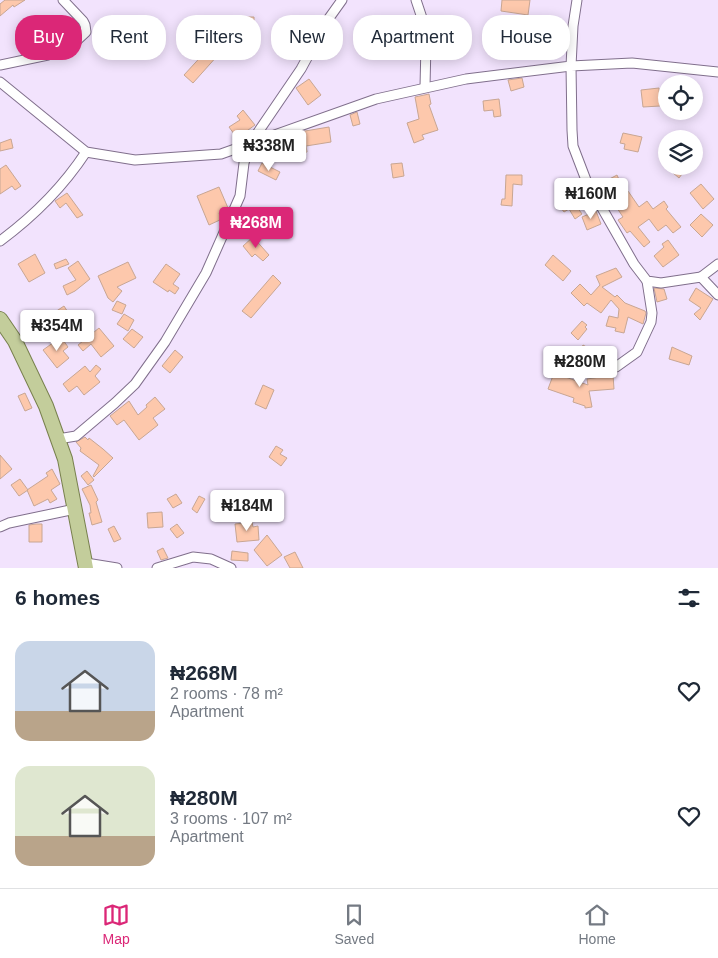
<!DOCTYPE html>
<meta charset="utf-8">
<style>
:root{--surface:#fff;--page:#f6f6f7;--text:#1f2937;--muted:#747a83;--line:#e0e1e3;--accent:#db2777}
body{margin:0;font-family:Arial,sans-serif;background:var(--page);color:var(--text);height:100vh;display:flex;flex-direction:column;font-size:19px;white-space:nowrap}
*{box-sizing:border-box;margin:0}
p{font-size:16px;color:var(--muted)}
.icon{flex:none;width:28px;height:28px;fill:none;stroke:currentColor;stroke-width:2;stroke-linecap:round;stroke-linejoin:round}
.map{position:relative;height:568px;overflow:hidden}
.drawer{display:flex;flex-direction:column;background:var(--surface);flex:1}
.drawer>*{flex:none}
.hud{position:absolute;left:15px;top:15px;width:689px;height:45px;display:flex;gap:10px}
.controls{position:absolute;left:658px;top:75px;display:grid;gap:10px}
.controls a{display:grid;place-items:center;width:45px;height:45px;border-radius:50%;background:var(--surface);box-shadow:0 2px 12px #0003;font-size:25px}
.price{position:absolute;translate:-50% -42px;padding:0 11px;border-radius:5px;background:#fff;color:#222;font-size:16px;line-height:32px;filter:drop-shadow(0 1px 2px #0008)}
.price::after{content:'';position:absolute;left:50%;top:30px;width:15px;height:11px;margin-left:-8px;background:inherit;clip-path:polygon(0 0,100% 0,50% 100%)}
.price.current{background:var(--accent);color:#fff}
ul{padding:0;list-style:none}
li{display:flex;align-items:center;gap:15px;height:125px;padding:0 15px}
li span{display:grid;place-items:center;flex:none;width:140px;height:100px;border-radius:15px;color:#555}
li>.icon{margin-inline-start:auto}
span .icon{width:60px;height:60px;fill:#fffc;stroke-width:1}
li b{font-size:21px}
h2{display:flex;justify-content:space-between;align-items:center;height:60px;padding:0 15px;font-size:21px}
.pill{padding:0 18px;border-radius:20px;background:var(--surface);box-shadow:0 2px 12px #0003;font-size:18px;line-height:45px}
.pill.current{background:var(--accent);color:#fff}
.menu{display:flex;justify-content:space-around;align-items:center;height:70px;border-top:1px solid var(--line);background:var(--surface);font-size:14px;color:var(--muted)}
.menu a{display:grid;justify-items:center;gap:2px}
.menu .current{color:var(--accent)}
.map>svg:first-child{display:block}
.building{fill:#fdc8ac;stroke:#c8a693}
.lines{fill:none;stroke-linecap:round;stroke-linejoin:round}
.minor-casing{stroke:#806f8c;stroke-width:11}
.primary-casing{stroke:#78804e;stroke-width:16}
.minor{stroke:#fff;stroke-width:9}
.primary{stroke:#c3cd9b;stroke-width:14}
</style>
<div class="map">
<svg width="718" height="568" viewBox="0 0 718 568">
<rect width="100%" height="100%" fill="#f2e3fd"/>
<!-- building -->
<g class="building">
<polygon points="5,0 25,0 14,7 13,5 0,16 0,4"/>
<polygon points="502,0 530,0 528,15 501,11"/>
<polygon points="242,17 254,17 254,25 235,29 235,25 225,27 224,21"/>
<polygon points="218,38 227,45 193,83 184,75"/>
<polygon points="522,78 524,87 511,91 508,80"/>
<polygon points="309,79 321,95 308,105 296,88"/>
<polygon points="659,88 660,106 643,107 641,90"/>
<polygon points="429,94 431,104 429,105 438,130 422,135 424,139 414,143 407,123 419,119 415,97"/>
<polygon points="499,99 501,116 494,117 493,110 484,111 483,101"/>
<polygon points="243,110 255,125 237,138 229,127 240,120 237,116"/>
<polygon points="357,112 360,124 353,126 350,115"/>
<polygon points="329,127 331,142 306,146 307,152 289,156 284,138 305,131"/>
<polygon points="623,133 642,137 638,152 624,149 625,144 620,143"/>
<polygon points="11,139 13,148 0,151 0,143"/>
<polygon points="262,163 280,172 276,180 258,171"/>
<polygon points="402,163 404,176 393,178 391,164"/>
<polygon points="6,165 21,186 15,190 12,186 0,194 0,169"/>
<polygon points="665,166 688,166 679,178"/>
<polygon points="506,175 522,175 522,185 513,184 512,206 501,205 502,199 505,199"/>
<polygon points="617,175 625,193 628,191 639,207 647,201 653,209 664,201 668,207 666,209 681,227 673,233 666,225 658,231 649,219 638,227 650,242 644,247 630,231 627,233 618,220 623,217 607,193 603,195 598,185"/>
<polygon points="701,184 714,199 703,209 690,193"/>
<polygon points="219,187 228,208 219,213 222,219 209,225 197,196"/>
<polygon points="67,193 83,215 77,218 66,203 60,208 55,201"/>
<polygon points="572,200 582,214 575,219 569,209 564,212 561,208"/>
<polygon points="596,211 601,224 587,230 582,217"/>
<polygon points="701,214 713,225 702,237 690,225"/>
<polygon points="253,237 269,255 263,261 255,254 252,257 243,246"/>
<polygon points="668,240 679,255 663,267 654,256 664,247 662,244"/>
<polygon points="35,254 45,273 29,282 18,264"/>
<polygon points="553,255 571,271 563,281 545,265"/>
<polygon points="66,259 69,264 56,269 54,264"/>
<polygon points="78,261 90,279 75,291 67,295 63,286 76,280 68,268"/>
<polygon points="128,262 136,278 117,287 122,291 113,302 108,298 98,276"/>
<polygon points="166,264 180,274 173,284 179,288 175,294 169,290 168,292 153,282"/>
<polygon points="616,268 622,277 602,287 615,297 617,295 625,303 645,311 646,313 643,324 628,317 624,333 615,331 616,328 606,326 609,316 618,318 619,309 611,300 601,313 587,303 584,306 571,293 580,284 591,295 600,285 596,276"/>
<polygon points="273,275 281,283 251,318 242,311"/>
<polygon points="654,288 664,289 667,299 657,302"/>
<polygon points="696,288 713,299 700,320 694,314 701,308 689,300"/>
<polygon points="117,301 126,305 122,314 112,310"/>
<polygon points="64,306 71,317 64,321 67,325 59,331 49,316"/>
<polygon points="124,314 134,320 128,331 117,324"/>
<polygon points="582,321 587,325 585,327 587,329 578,340 571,333"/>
<polygon points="99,328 114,346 101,357 91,344 83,351 78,345"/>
<polygon points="132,329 143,337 134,348 123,339"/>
<polygon points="61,337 68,347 63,351 69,358 57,368 43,350"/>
<polygon points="583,345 590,349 584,360 577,357"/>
<polygon points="672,347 692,356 689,365 669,359"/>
<polygon points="175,350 183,357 170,373 162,366"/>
<polygon points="96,365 101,369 95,376 100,382 84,395 77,386 69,392 63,384 85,366 90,372"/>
<polygon points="554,373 588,385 587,379 613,375 614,389 589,391 592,407 585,408 585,406 573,402 574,398 548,389"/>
<polygon points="263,385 274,390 266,409 255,404"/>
<polygon points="25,393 32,408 25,411 18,396"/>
<polygon points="155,397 165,409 153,418 158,425 139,440 124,420 117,425 110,416 129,401 138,415 147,407 146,405"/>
<polygon points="85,437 88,440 89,438 103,449 113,458 94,477 93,476 99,465 80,451 81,448 76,442"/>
<polygon points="276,446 283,450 280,454 287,458 281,466 269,457"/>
<polygon points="0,455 12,469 0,479"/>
<polygon points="52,469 60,484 51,490 57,499 50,503 48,499 34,506 27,490 48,476 46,473"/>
<polygon points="87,471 94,480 88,485 81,476"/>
<polygon points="20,479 28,490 19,496 11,485"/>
<polygon points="91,485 98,500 96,502 102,522 92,525 89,513 91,513 90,505 82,489"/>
<polygon points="176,494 182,503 173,508 167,499"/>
<polygon points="199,496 205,499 197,513 192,509"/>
<polygon points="162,512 163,527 148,528 147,513"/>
<polygon points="252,522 253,527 258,526 259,540 237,542 235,524"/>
<polygon points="36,524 42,524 42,542 29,542 29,525"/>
<polygon points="177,524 184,533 177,538 170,529"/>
<polygon points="114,526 121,539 114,542 108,529"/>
<polygon points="267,535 282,555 267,566 254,550"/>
<polygon points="163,548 168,558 161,560 157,551"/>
<polygon points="232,551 248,553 248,561 231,560"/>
<polygon points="295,552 303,568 290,568 284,557"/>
</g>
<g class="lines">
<!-- minor casing -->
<g class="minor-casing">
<g id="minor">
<polyline points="416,0 424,24 426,43 425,87"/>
<polyline points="0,65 48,55 72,45 86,32 85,25 83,21 63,0"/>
<polyline points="718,72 632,63 571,66 572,130 573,146 586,180 634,264 647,281 661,283 701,277 718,295"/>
<polyline points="0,82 86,152 135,160 221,154 376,99 466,79 571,66 573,26 577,0"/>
<path d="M 0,241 C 34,216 63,187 86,152"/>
<polyline points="701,277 718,264"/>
<polyline points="586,368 616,367 637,352 651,322 652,313 647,281"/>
<polyline points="58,439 76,436 115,403 135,384 165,342 206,273 229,221 240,196 244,163 250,144 301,69 327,21 342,0"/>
<polyline points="0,527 9,523 75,509"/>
<polyline points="86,563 117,568"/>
<polyline points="157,568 193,557 211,559 231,568"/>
</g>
</g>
<!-- primary casing -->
<g class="primary-casing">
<polyline id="primary" points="0,319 15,341 46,406 65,459 86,568"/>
</g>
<!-- minor -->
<use href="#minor" class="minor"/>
<!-- primary -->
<use href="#primary" class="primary"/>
</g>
</svg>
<div class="controls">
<a><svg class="icon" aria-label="locate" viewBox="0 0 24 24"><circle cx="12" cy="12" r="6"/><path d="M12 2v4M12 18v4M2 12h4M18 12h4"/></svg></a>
<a><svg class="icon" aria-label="layers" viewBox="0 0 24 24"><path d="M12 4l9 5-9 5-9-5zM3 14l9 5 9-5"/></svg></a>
</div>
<b class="price" style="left:269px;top:172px">₦338M</b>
<b class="price" style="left:591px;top:220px">₦160M</b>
<b class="price current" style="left:256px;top:249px">₦268M</b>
<b class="price" style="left:57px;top:352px">₦354M</b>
<b class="price" style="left:580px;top:388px">₦280M</b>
<b class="price" style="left:247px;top:532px">₦184M</b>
<div class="hud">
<a class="pill current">Buy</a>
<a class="pill">Rent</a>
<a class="pill">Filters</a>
<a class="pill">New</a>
<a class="pill">Apartment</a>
<a class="pill">House</a>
</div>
</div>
<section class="drawer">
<h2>6 homes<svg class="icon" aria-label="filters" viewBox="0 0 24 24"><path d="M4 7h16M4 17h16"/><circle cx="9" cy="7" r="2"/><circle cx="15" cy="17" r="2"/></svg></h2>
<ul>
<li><span style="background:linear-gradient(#c9d6e8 70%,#b9a48a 0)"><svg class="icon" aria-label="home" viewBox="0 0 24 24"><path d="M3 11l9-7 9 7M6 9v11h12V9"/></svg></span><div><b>₦268M</b><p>2 rooms · 78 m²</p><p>Apartment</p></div><svg class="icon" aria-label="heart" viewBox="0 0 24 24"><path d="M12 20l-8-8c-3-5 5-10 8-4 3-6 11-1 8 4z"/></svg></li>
<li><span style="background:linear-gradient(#dfe7d0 70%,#b9a48a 0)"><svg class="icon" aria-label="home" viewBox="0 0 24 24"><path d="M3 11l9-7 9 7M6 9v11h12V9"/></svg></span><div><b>₦280M</b><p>3 rooms · 107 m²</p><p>Apartment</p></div><svg class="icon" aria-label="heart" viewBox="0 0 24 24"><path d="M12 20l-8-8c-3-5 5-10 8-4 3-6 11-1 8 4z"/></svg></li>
</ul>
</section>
<nav class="menu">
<a class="current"><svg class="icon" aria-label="map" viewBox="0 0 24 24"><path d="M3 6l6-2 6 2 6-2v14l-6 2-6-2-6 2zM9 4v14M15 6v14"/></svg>Map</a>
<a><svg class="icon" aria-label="saved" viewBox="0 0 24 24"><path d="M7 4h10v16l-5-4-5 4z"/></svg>Saved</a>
<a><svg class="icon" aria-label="home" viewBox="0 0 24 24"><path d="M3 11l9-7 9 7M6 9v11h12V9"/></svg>Home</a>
</nav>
